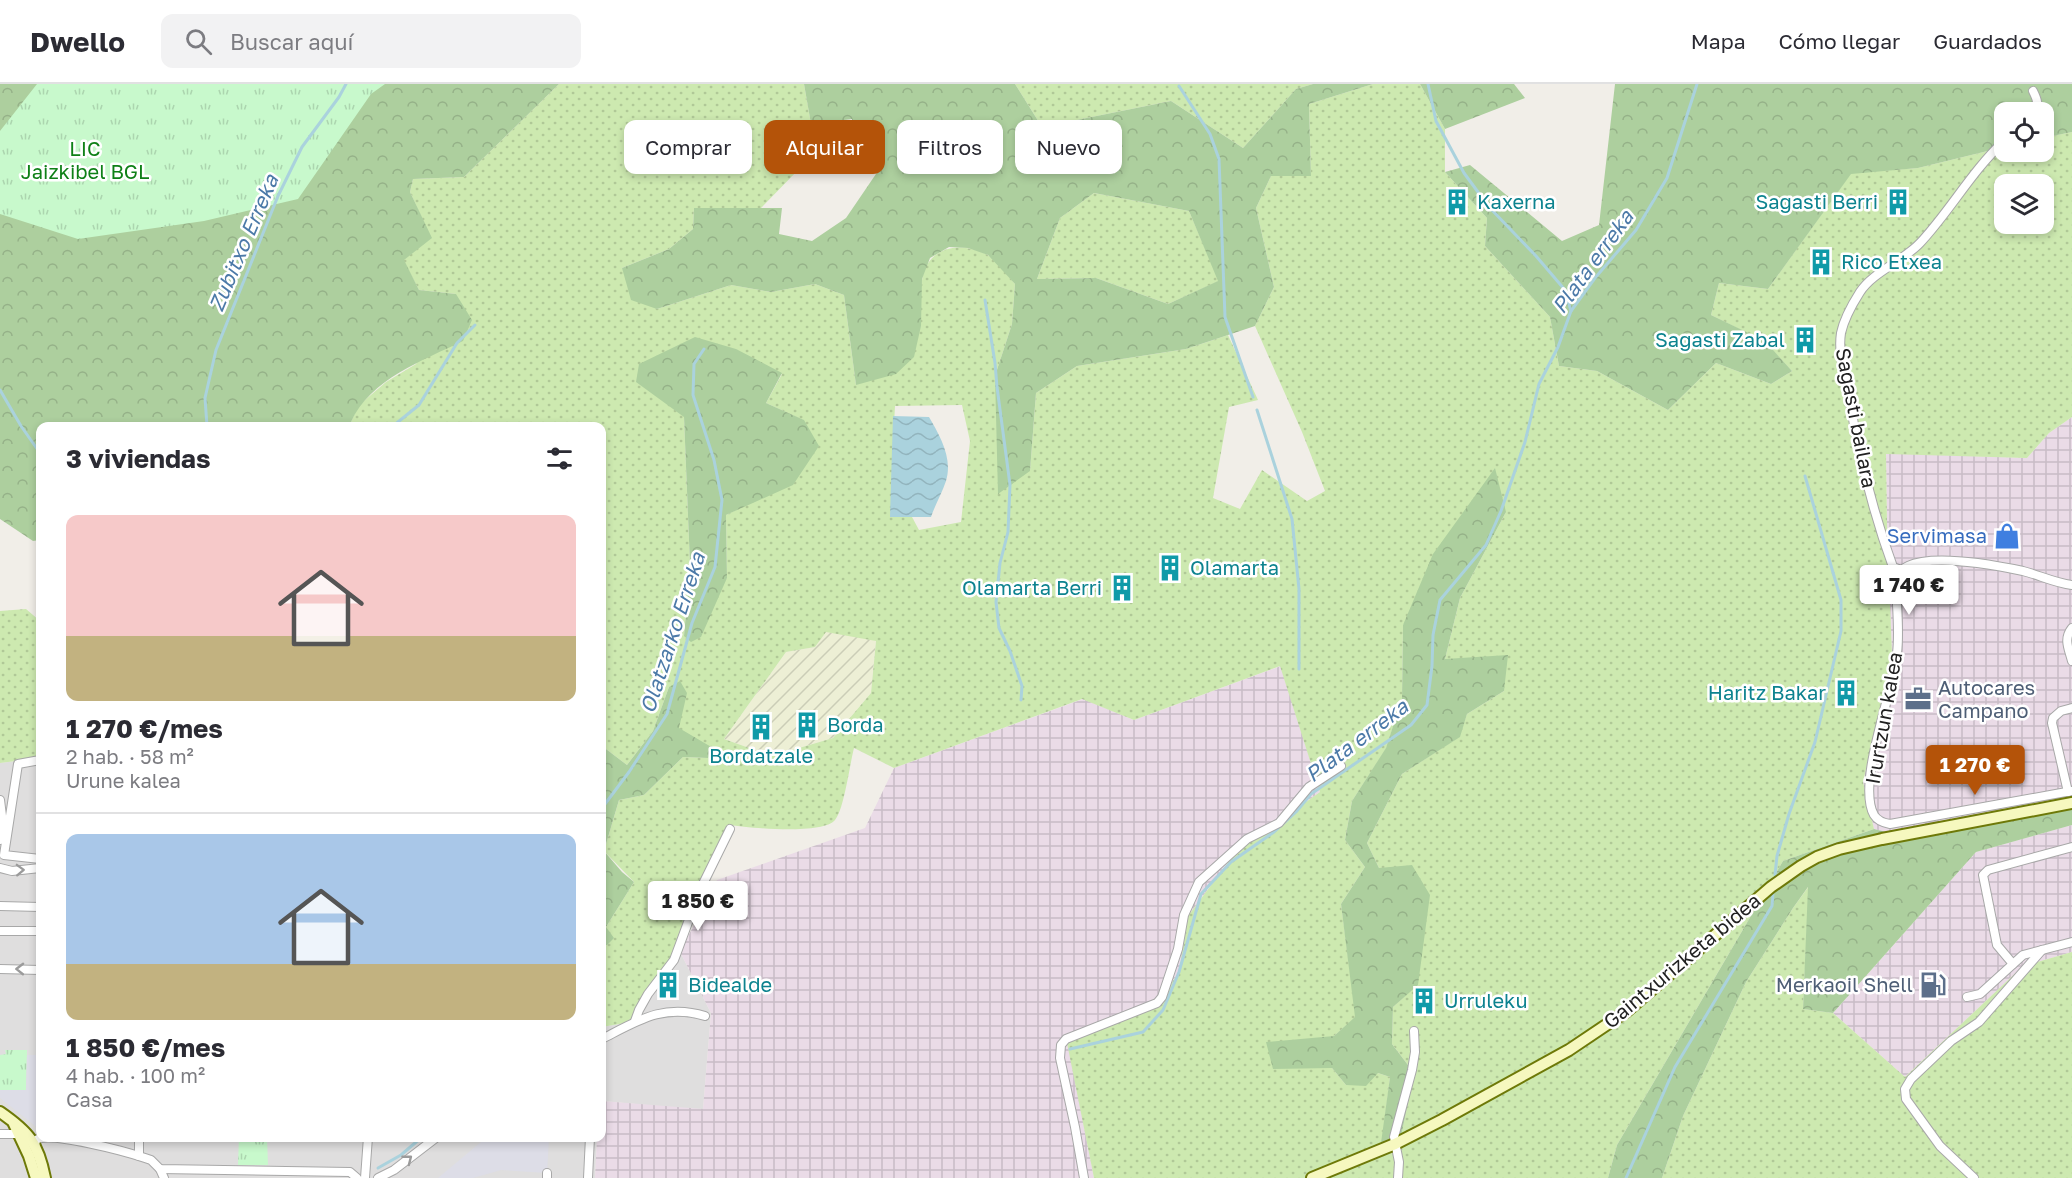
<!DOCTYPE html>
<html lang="es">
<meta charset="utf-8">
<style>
:root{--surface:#fff;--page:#f2f2f3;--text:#2b2b33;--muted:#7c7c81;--line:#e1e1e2;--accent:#b45309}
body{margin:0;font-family:"Golos Text",sans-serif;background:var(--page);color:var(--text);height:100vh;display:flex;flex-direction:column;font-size:22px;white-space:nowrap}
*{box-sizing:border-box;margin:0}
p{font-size:20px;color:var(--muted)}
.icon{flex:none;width:33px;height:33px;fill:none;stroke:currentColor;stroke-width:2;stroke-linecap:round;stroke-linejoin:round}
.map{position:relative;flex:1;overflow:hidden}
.details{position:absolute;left:36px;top:338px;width:570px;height:720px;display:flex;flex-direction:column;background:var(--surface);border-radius:12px;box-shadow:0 3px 9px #0003}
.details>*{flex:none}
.banner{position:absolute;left:624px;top:36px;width:570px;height:54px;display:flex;gap:12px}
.controls{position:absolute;left:1994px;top:18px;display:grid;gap:12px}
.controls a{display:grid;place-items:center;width:60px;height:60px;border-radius:12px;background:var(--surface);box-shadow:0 3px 9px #0003;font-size:30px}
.price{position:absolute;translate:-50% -51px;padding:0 14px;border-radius:6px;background:#fff;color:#222;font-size:20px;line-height:39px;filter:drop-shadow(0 2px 3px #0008)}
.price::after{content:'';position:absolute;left:50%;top:36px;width:18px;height:14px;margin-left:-9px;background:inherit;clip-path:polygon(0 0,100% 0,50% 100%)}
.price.on{background:var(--accent);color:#fff}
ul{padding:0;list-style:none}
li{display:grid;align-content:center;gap:12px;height:318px;padding:0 30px}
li+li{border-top:2px solid var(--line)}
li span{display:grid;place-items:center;height:186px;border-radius:12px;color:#555}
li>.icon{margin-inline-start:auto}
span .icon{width:108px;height:108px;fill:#fffc;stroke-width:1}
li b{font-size:26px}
h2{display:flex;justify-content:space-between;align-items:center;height:72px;padding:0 30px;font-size:26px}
.pill{padding:0 21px;border-radius:12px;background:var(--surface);box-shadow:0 3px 9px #0003;font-size:21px;line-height:54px}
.pill.on{background:var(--accent);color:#fff}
header{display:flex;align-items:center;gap:36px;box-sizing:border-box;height:84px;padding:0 30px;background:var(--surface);border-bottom:2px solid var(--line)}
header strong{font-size:28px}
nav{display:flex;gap:33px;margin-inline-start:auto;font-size:21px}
.search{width:420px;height:54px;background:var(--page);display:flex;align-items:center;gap:15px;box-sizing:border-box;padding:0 21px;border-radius:12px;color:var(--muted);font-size:22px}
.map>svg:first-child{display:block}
.residential{fill:#dfdede}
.industrial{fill:url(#industrial-grid)}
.farmland{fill:url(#farmland-furrows)}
.grass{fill:url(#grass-dots);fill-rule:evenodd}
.forest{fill:url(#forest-crowns);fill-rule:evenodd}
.park{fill:url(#park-tufts)}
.plaza{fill:#dddde7}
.water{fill:url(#water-waves)}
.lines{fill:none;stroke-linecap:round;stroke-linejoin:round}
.stream{stroke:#aad2dd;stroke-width:3}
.street-casing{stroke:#a8a8a8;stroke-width:10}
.secondary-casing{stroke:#6e7908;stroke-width:14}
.street{stroke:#fff;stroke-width:8}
.secondary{stroke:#f6f8bf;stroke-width:10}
.oneway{stroke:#9b9b9b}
.labels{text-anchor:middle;stroke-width:5;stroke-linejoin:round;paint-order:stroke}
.park-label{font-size:20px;fill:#0f8017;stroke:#fff}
.culture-label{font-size:20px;fill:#0d838f;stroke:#fff;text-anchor:start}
.street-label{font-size:20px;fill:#212121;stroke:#fff}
.shop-label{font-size:20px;fill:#366cbe;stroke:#fff;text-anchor:end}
.service-label{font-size:20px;fill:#4e5e75;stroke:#fff;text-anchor:start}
.water-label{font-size:21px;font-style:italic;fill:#4c7aa8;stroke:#fff}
</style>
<header>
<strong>Dwello</strong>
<div class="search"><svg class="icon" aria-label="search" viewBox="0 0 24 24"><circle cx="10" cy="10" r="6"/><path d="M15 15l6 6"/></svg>Buscar aquí</div>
<nav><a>Mapa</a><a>Cómo llegar</a><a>Guardados</a></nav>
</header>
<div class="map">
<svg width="2072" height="1094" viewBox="0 0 2072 1094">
<defs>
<pattern id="industrial-grid" width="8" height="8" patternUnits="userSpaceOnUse" patternTransform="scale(1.5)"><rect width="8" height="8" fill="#eadbe7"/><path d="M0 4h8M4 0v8" fill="none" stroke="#c8bcc6"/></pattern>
<pattern id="farmland-furrows" width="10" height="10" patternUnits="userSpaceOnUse" patternTransform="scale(1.5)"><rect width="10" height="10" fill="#edefd5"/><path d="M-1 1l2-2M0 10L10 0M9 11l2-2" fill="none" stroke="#cbcdb7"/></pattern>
<pattern id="grass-dots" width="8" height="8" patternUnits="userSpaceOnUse" patternTransform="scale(1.5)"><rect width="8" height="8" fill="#cde9b0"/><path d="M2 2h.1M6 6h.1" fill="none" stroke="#b0c897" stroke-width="1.8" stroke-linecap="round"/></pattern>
<pattern id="forest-crowns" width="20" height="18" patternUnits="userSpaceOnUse" patternTransform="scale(1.5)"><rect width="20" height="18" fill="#adcf9e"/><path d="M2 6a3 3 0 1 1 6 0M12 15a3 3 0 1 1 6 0" fill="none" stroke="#95b188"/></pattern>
<pattern id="park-tufts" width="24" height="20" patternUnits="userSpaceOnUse" patternTransform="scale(1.5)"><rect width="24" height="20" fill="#c8f9cc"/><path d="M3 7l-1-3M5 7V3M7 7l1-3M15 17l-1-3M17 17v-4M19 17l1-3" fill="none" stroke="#acd5af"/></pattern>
<pattern id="water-waves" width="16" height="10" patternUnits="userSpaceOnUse" patternTransform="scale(1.5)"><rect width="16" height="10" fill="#aad2dd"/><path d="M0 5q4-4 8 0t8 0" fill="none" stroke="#92b4bd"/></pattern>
</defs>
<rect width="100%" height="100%" fill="#f1eee8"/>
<!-- residential -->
<g class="residential">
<polygon points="40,674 40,1053 597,1053 595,1094 0,1094 0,679"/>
<polygon points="680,868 711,929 703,1026 602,1017 602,943 631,938"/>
</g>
<!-- industrial -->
<g class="industrial">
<polygon points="2072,333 2072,715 1890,749 1874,745 1863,698 1892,571 1887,441 1886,369 2027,374 2049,349"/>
<polygon points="1281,582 1320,708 1236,768 1188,832 1179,888 1157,919 1067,954 1094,1094 595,1094 597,1053 602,1053 602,1017 703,1025 711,929 680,868 717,796 865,744 894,684 1083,615 1134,636"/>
<polygon points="2072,741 2072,868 2023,882 1905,993 1833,929 1976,768"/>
</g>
<!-- farmland -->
<polygon class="farmland" points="826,547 876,556 871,609 833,654 772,672 724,655 786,568 815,563"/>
<!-- grass -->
<g class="grass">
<path d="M 559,0 L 804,0 L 811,40 L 799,85 L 761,124 L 694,124 L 693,145 L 669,165 L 622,184 L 657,225 L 731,201 L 771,208 L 815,200 L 844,211 L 856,301 L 921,242 C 921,227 919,211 922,196 C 927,163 959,157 986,170 C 997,176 1007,191 1015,200 L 1012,240 L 995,292 L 1030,387 L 1036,309 L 1077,282 L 1186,265 L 1228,251 L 1258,316 L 1229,323 L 1213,414 L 1240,425 L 1262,386 L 1307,417 L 1325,407 L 1302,348 L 1255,242 L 1274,203 L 1256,124 L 1271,92 L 1311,92 L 1309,20 L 1373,0 L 1420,0 L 1445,45 L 1445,88 L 1487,134 L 1485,162 L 1550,233 L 1559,282 L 1597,287 L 1668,326 L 1716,279 L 1771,300 L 1792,287 L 1765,258 L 1711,231 L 1719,199 L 1768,205 L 1851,89 L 1918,84 L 2004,63 L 2004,68 L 2043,68 L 2043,54 L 2072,48 L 2072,333 L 2049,349 L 2027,374 L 1886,370 L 1887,441 L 1892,571 L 1863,698 L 1874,745 L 1783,777 L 1617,1061 L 1608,1094 L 1094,1094 L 1066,954 L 1158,919 L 1179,888 L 1188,832 L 1236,768 L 1320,708 L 1280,582 L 1134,636 L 1082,615 L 894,684 L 854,664 C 850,679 844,726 835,736 C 823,751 749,744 730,741 L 689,827 L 684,829 L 681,859 L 631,938 L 602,943 L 602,862 L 607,861 L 606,843 L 634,798 L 604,767 L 619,716 L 644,711 L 683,673 L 708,674 L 678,644 L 686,610 L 669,603 L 653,647 L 627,681 L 602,662 L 602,342 L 353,342 L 351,338 L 358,322 L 386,298 L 416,280 L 456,210 L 419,206 L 403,176 L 431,154 L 410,108 L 413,95 L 464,93 ZM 2004,100 L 2043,100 L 2043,140 L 2004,140 ZM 782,290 L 766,319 L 803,336 L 750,419 L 726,431 L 727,494 L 684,552 L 690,481 L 684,333 ZM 962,321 L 970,357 L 961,438 L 919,446 L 912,433 L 892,377 L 895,322 ZM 1506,428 L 1460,514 L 1445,575 L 1504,607 L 1467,630 L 1459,653 L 1402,690 L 1367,759 L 1379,784 L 1418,900 L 1393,923 L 1392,960 L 1414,989 L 1401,1053 L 1382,1059 L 1390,993 L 1378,989 L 1346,1001 L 1332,984 L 1334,952 L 1356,933 L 1341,820 L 1365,783 L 1345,756 L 1352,717 L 1386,665 L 1402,614 L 1403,541 ZM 826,548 L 876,557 L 871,609 L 833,654 L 772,672 L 724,655 L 786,568 L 815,563 Z"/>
<polygon points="1015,0 1313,0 1296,5 1243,64 1171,17 1042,43"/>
<polygon points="1094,109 1189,127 1219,197 1168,220 1096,194 1037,195 1060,134"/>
<polygon points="26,525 40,537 40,674 0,679 0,527"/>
<polygon points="1809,802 1803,925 1833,929 1905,993 2023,882 2072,868 2072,1094 1662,1094 1683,1032 1746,898 1793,824"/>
</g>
<!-- forest -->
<g class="forest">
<path d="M 0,0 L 559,0 L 464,93 L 413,95 L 410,108 L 432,154 L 404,176 L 419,206 L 456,210 L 472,236 L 463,257 C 424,276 370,295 351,338 L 353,342 L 40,342 L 40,456 L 33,457 L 0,435 Z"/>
<path d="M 804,0 L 1015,0 L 1042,43 L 1171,17 L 1243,64 L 1296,5 L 1313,0 L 1373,0 L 1309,20 L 1311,92 L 1271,92 L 1256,124 L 1274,203 L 1255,242 L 1186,265 L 1077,282 L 1036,309 L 1030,387 L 998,410 L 995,292 L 1012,240 L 1015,200 L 988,171 L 968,164 L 949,163 L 930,174 L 922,195 L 921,242 L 914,273 L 896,290 L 856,301 L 844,211 L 815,200 L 771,208 L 731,201 L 657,225 L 631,216 L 622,184 L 669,165 L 693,145 L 694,124 L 782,124 L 779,150 L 812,157 L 846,134 L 878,87 L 852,79 L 852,35 L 811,40 ZM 1094,109 L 1189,127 L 1218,197 L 1168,220 L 1096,194 L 1037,195 L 1060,134 Z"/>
<polygon points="1420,0 1514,0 1525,14 1445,45"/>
<polygon points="1615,0 2072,0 2072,48 2043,54 2043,28 2004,28 2004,63 1918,84 1851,90 1768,205 1719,199 1711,231 1765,257 1792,287 1771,300 1716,279 1668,326 1597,287 1559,282 1550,233 1485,162 1487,134 1445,88 1470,81 1562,157 1599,141"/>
<polygon points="695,253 736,265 782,289 766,319 804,336 819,362 793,401 726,431 727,494 701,553 691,558 684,552 690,481 684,333 636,298 639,280"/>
<polygon points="1495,384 1506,428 1460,514 1445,575 1508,571 1504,607 1467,630 1460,653 1402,690 1367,759 1379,784 1412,781 1430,811 1418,901 1393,923 1392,960 1414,989 1401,1053 1381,1059 1390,993 1378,989 1366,1002 1346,1001 1332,984 1273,985 1266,958 1334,952 1355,933 1341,820 1365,783 1345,756 1352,717 1386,664 1402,614 1403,541 1433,470"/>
<polygon points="680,597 687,609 679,644 713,664 708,674 683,673 644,711 619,716 604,767 622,788 634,798 606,843 614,854 607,861 602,862 602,662 627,681 653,647 669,603"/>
<polygon points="2072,715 2072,741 1976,768 1833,929 1803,925 1808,803 1793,824 1746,898 1683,1032 1662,1094 1608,1094 1617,1061 1783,777 1874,745 1890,749"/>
</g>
<!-- park -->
<g class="park">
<polygon points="37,0 385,0 371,10 298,115 204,137 78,155 0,130 0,47"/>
<polygon points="5,966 27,966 26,1006 0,1006 0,971 6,970"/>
<polygon points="239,1053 267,1053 268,1081 238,1081"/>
</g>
<!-- plaza -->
<g class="plaza">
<polygon points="27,971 40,971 39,1045 0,1014 0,1006 26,1006"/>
<polygon points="487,1053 549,1054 547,1089 501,1086 473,1094 438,1094"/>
</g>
<!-- water -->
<path class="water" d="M 893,332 L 929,333 C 940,352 953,374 946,397 C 942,409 935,421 931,433 L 890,433 Z"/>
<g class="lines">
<!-- stream -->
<g class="stream">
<polyline points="1428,0 1436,37 1464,89 1489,123 1536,172 1565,206 1571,227"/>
<polyline points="1179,2 1210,50 1219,75 1225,233 1253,313"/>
<polyline points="985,216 995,279 997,303 1010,401 1008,448 1000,479 996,518 999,544 1010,567 1022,602 1021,616"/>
<polyline points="0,306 21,342 40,369"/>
<polyline points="1257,326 1292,435 1299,505 1299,585"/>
<polyline points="207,342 205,314 216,266 278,112 302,63 339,13 346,0"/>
<polyline points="393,342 419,321 457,259 475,241"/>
<polyline points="602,724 629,688 667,630 692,539 715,483 722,416 714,376 693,311 694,280 704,265"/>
<polyline points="1775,791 1777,772 1789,730 1815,658 1841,547 1841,516 1805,392"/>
<polyline points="1070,965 1143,948 1163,926 1179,888 1201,810 1231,778 1274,748 1296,728 1311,710 1411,641 1427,621 1432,582 1433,551 1440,516 1486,461 1501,427 1525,358 1539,300 1558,263 1571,227 1595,194 1636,146 1667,94 1697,0"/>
<polyline points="378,1084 401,1071 422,1053"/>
<polyline points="1626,1094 1675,983 1772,822 1773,810"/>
</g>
<!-- street casing -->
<g class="street-casing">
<g id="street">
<path d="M 2033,28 C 2040,22 2037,15 2033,7"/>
<path d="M 1901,486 L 1893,483 C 1872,426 1858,367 1848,307 C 1844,289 1838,268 1841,249 C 1844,235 1853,219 1860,208 C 1873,188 1903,177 1920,159 C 1950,127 1971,88 2004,57"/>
<path d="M 2072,501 C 2055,499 2039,491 2023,487 C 1994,481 1934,470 1908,482 C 1901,485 1899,489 1896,495 C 1896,519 1900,545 1897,569 C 1894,606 1856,699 1874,731 C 1877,736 1884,739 1890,740 L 2072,707"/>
<path d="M 2072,544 C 2063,555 2069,565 2072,577"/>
<polyline points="40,676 18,680 4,771 40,775"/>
<polyline points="2068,708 2052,639 2053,634 2061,627 2072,624"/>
<polyline points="0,716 3,740 0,756"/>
<polyline points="0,784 12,787 40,784"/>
<polyline points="0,822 40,823"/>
<polyline points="0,847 40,847"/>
<polyline points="2013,880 1997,861 1983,791 1988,786 2072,763"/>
<polyline points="0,885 40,886"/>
<polyline points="1967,913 1980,910 2023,871 2072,858"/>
<polyline points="635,937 639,926 648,910 674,876 700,806 730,745"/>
<path d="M 602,955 C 637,937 664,919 705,932"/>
<polyline points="0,1050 21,1050"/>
<polyline points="139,1053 139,1072"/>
<path d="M 35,1061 L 36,1056 C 50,1047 127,1068 145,1074 L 151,1076 L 160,1085 L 350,1088 L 357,1094"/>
<polyline points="160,1085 164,1094"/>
<polyline points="365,1094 368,1053"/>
<polyline points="378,1094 394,1086 437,1053"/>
<polyline points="547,1094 547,1089"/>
<polyline points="588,1094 590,1053"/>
<polyline points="1084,1094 1075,1043 1060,974 1061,961 1066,955 1157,919 1162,913 1178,865 1184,831 1199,798 1247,755 1279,739 1309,703 1341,682"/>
<polyline points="1398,1094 1399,1078 1394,1053 1412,986 1415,968 1414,947"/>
<polyline points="1974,1094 1940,1062 1906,1015 1905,1005 1911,995 1951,957 1979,938 2042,866"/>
</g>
</g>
<!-- secondary casing -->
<g class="secondary-casing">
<g id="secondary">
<path d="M 0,1028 C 29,1048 38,1059 45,1094"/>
<polyline points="14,1040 29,1072 36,1094"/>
<polyline points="1312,1094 1395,1060 1442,1036 1569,966 1627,927 1771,803 1801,782 1817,773 1839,765 1882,755 2072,719"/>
</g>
</g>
<!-- street -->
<use href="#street" class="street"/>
<!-- secondary -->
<use href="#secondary" class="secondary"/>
</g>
<!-- one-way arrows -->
<defs><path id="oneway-chevron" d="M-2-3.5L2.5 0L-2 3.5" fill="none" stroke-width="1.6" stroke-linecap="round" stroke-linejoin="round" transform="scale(1.5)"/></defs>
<g class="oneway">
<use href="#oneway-chevron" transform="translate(20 786) rotate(-2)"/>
<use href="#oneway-chevron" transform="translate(20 885) rotate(-179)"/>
<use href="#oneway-chevron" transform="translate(408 1075) rotate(-38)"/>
</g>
<!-- icons -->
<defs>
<g id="building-bare" transform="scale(2.07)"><path d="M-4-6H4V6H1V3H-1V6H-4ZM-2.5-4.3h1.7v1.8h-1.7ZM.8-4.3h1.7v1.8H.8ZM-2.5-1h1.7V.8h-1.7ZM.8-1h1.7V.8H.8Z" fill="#0f9aa8" stroke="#fff" stroke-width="2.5" paint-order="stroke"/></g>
<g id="shop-bare" transform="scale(2.07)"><path d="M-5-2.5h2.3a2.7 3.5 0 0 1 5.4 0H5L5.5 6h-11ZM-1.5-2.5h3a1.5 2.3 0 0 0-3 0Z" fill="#3f7fe0" stroke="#fff" stroke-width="2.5" paint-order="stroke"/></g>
<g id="office-bare" transform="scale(2.07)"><path d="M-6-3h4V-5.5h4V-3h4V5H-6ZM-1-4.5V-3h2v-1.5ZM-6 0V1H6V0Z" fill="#5c6f8a" stroke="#fff" stroke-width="2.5" paint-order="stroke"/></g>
<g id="fuel-bare" transform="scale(2.07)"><path d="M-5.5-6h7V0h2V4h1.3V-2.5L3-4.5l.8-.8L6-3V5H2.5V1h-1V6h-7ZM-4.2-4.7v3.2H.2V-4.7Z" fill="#5c6f8a" stroke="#fff" stroke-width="2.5" paint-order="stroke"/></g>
</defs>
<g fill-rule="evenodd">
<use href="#building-bare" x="1457" y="118"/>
<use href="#building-bare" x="1898" y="118"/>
<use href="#building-bare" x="1821" y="178"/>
<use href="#building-bare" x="1805" y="256"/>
<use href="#shop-bare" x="2007" y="452"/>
<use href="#building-bare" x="1170" y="484"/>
<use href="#building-bare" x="1122" y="504"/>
<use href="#building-bare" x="1846" y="609"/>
<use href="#office-bare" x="1918" y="615"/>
<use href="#building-bare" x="807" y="641"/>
<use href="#building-bare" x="761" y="643"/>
<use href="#building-bare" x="668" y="901"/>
<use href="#fuel-bare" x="1933" y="901"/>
<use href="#building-bare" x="1424" y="917"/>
</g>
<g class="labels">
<!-- park labels -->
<g class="park-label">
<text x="85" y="72">LIC<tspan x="85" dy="23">Jaizkibel BGL</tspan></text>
</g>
<!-- culture labels -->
<g class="culture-label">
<text x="1477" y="125">Kaxerna</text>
<text x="1878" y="125" text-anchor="end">Sagasti Berri</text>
<text x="1841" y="185">Rico Etxea</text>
<text x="1785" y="263" text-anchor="end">Sagasti Zabal</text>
<text x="1190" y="491">Olamarta</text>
<text x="1102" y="511" text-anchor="end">Olamarta Berri</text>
<text x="1826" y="616" text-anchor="end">Haritz Bakar</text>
<text x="827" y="648">Borda</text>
<text x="761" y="679" text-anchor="middle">Bordatzale</text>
<text x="688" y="908">Bidealde</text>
<text x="1444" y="924">Urruleku</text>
</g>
<!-- street labels -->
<g class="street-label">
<text transform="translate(1856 334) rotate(79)" y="7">Sagasti bailara</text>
<text transform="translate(1884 634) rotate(-80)" y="7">Irurtzun kalea</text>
<text transform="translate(1682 877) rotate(-40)" y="7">Gaintxurizketa bidea</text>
</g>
<!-- shop labels -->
<g class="shop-label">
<text x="1987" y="459">Servimasa</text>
</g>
<!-- service labels -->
<g class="service-label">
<text x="1938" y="611">Autocares<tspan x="1938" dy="23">Campano</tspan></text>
<text x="1913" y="908" text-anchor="end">Merkaoil Shell</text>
</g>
<!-- water labels -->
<g class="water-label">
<text transform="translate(244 159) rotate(-67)" y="7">Zubitxo Erreka</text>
<text transform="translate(1593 178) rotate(-54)" y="7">Plata erreka</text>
<text transform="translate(673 549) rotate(-72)" y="7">Olatzarko Erreka</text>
<text transform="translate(1357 657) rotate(-37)" y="7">Plata erreka</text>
</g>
</g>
</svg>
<div class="controls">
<a><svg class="icon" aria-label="locate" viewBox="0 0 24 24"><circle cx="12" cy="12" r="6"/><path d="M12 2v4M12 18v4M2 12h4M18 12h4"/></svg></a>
<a><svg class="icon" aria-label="layers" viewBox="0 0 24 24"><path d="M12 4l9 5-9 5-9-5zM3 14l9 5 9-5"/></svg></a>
</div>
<b class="price" style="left:1909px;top:532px">1 740 €</b>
<b class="price on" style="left:1975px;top:712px">1 270 €</b>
<b class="price" style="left:698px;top:848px">1 850 €</b>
<div class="banner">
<a class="pill">Comprar</a>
<a class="pill on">Alquilar</a>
<a class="pill">Filtros</a>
<a class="pill">Nuevo</a>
</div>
<section class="details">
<h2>3 viviendas<svg class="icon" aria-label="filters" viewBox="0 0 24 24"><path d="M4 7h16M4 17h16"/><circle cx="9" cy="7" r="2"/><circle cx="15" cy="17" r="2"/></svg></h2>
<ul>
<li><span style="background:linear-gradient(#f6c9c9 65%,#c2b280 0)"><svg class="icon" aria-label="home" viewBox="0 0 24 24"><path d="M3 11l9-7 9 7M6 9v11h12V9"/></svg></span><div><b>1 270 €/mes</b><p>2 hab. · 58 m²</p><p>Urune kalea</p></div></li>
<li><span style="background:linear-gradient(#a9c7e8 70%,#c2b280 0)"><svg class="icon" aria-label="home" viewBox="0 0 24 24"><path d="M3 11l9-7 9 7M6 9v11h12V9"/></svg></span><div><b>1 850 €/mes</b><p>4 hab. · 100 m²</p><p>Casa</p></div></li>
</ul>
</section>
</div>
